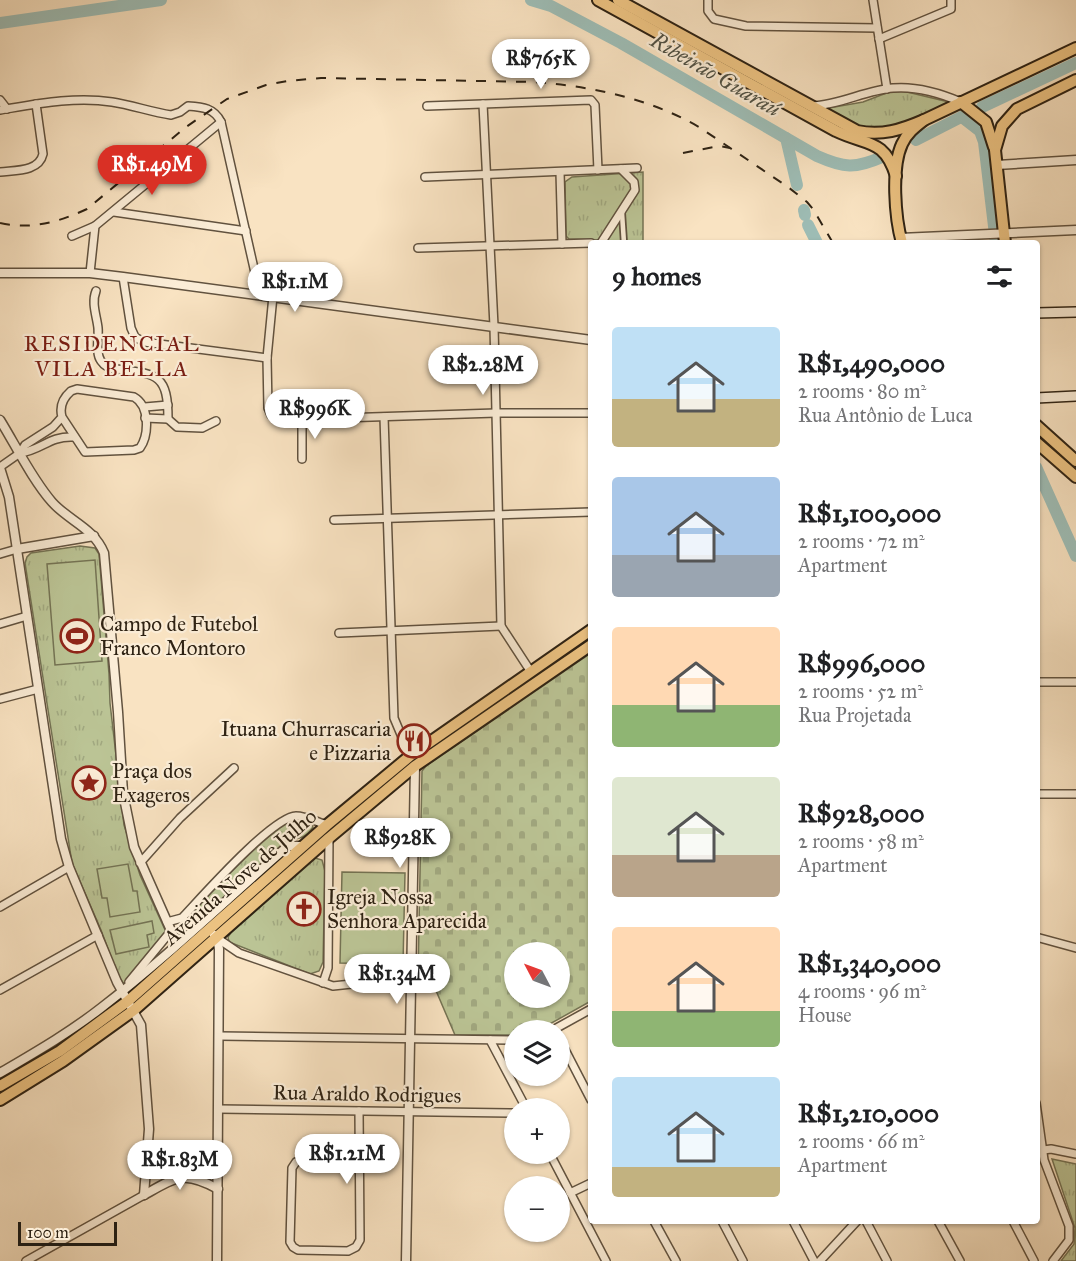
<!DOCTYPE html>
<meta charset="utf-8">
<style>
:root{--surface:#fff;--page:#f2f2f2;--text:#202124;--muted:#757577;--accent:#d93025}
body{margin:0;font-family:"IM FELL Great Primer",serif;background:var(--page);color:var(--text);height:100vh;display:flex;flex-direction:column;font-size:22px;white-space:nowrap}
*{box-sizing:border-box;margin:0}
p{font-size:20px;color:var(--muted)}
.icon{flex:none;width:33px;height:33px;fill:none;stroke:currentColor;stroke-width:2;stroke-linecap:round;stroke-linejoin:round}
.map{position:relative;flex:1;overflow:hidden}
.side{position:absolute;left:588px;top:240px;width:452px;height:984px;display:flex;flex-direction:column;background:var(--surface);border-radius:6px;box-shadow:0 2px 4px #0004}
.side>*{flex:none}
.needle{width:39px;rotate:311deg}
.tools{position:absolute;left:504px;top:942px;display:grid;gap:12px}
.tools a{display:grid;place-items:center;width:66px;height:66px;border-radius:50%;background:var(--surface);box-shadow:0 2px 4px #0004;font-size:30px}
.scale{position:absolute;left:18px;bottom:15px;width:99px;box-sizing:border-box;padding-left:6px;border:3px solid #2e2213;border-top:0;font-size:16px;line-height:21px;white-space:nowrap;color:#2e2213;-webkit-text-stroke:4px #fbedd7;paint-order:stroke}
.price{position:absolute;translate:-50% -51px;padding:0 14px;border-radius:21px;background:#fff;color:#222;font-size:20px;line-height:39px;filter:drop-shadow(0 2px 3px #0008)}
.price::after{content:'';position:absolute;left:50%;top:36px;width:18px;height:14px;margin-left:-9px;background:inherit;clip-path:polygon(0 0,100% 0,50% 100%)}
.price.selected{background:var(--accent);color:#fff}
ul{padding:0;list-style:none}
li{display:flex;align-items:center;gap:18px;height:150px;padding:0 24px}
li span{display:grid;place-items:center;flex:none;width:168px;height:120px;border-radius:6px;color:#555}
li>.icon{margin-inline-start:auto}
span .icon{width:72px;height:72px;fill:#fffc;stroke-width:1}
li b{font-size:26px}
h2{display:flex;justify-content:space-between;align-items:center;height:72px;padding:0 24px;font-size:26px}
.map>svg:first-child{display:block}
.grass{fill:url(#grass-tufts);stroke:#747354;stroke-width:1.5}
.cemetery{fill:url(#cemetery-stones);stroke:#747354;stroke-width:1.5;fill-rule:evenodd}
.pitch{fill:#bbc495;stroke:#747354;stroke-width:1.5}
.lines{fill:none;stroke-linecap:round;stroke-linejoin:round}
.river{stroke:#9ebeb7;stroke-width:12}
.pedestrian-casing{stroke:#61523f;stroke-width:8}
.minor-casing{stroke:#61523f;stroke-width:10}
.tertiary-casing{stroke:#61523f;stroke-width:11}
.secondary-casing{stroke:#2e2213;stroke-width:12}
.primary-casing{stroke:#2e2213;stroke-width:14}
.pedestrian{stroke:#fbedd7;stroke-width:4.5}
.minor{stroke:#fbedd7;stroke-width:7}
.tertiary{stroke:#fbedd7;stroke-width:8}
.secondary{stroke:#fbedd7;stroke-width:9}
.primary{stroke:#ecc281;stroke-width:10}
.rail{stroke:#2e2213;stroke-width:2;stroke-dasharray:10 10;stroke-linecap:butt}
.labels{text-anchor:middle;stroke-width:4.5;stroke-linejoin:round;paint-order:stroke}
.poi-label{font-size:21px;fill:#2e2213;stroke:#fbedd7;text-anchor:start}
.street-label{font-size:21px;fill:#2e2213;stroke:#fbedd7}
.water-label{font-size:22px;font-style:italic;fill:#505144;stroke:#fbedd7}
.neighbourhood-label{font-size:22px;letter-spacing:1.5px;fill:#7a1f14;stroke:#fbedd7}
</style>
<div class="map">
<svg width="1076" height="1261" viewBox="0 0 1076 1261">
<defs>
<pattern id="grass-tufts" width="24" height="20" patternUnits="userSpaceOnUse" patternTransform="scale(1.5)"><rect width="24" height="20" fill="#bbc495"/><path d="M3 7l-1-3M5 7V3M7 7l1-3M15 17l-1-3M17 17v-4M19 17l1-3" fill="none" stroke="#a1a880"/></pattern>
<pattern id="cemetery-stones" width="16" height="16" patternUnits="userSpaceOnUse" patternTransform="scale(1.5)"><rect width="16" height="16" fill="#bbc495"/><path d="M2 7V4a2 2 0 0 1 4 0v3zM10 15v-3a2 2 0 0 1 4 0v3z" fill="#a1a880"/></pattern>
</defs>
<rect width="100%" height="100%" fill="#f9e3c2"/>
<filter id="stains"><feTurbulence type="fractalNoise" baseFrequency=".00333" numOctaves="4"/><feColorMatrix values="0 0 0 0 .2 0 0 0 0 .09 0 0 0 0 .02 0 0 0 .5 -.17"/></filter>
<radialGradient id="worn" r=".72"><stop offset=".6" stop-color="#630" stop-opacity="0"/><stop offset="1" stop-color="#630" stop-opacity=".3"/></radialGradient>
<!-- grass -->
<g class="grass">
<polygon points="903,91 953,103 887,130 858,127 823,109 863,102 889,92"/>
<polygon points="643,172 643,243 605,243 604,240 569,239 566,236 565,182 572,177"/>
<polygon points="80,546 95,548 99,554 109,674 110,703 124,825 140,875 166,932 124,984 118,976 101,930 72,863 25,563 27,557 31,553"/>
<path d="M 292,819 L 307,820 L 313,827 C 306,839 298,838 286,841 L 185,935 L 179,936 L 178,931 C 210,889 247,847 292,819 Z"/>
<polygon points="315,858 322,860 325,871 323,962 319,971 310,974 229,942 228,937 232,931 310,860"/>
<polygon points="1052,1159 1076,1164 1076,1261 1061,1261 1074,1244 1075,1228"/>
</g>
<!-- cemetery -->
<path class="cemetery" d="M 591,653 L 591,1001 L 539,1030 L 514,1030 L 514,1035 L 455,1035 L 431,979 L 418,977 L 422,771 L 426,766 ZM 514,952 L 560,952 L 560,998 L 514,998 Z"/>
<!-- pitch -->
<g class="pitch">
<polygon points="95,560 102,661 55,665 47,564"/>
<polygon points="128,864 133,891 137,891 140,912 110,917 107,898 102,898 97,869"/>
<polygon points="342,872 405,873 403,964 340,963"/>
<polygon points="152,921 154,933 147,935 149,947 116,954 110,930"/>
</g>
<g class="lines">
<!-- river -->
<g class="river">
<path d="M 531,0 L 551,6 L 621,43 L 817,156 C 844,168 855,169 882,157"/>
<polyline points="0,23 161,0"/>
<polyline points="982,107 1076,63"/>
<polyline points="962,117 980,131 984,142 996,243"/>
<polyline points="786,138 797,185"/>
<polyline points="916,140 967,114"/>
<polyline points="804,210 805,215"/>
<polyline points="808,225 817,243"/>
<polyline points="1036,467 1076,556"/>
</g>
<!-- pedestrian casing -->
<g class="pedestrian-casing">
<polyline id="pedestrian" points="622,213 624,243"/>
</g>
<!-- minor casing -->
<g class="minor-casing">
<g id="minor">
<polyline points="708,0 708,11 714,19 746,26 877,28"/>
<polyline points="873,0 887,89"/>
<polyline points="879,39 951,9 951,0"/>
<polyline points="0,100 7,109"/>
<polyline points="483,104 494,326 501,626 531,672"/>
<polyline points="427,106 591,100 595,105 598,170"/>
<path d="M 812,106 C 840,105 866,90 893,88 C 916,86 940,93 961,102"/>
<path d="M 0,110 C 36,104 75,96 112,102 C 132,105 151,112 171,115 L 180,112 L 188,106 C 203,107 214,108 221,122 L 260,295"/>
<path d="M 0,172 C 15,170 39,172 43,154 L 36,104"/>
<polyline points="560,172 562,244"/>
<polyline points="425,177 637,168"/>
<polyline points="114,212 246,231"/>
<polyline points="72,236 95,226"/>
<polyline points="601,243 635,190 634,182 621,169"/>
<polyline points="418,248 591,243"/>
<polyline points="90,273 95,226 221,122"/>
<polyline points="123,277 131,328 135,337 144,342 267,358"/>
<path d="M 96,291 C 91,303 97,317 98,328 C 99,338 95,353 101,361 C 105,367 111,369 117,369 C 157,374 168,374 168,419 L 177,427 L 202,428 L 216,421"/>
<polyline points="273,296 267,358 268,408 271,415 279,420 496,413 591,413"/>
<polyline points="145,407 168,405"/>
<polyline points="384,417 394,718 410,756"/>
<polyline points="145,418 168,419"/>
<polyline points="302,420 302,459"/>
<path d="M 20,453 C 42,450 49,436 73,437"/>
<path d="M 0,467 L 20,453 L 25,445 L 53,427 L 62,417 C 59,406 63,398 71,391 L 77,389 L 134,397 C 150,406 149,435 140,448 L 134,450 L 85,452 L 62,417"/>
<polyline points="334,520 591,512"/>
<polyline points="0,554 17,549"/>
<polyline points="0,624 27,616"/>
<polyline points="339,633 501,626"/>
<polyline points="1036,682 1076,682"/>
<polyline points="0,699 38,689"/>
<polyline points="1036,794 1076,794"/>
<polyline points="140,863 180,818 234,768"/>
<polyline points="0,907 69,867"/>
<path d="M 167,922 L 182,918 C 201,898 272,817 296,816 C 306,816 317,822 327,825"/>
<polyline points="1036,937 1076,948"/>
<polyline points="217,938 239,953 333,986 361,983 411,972"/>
<polyline points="129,982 171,931"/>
<polyline points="323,983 328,968 329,838"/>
<polyline points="0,990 98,935"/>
<polyline points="553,1030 591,1009"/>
<polyline points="220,1036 514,1040"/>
<polyline points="490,1040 526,1108"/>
<polyline points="560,1040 591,1100"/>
<polyline points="1036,1103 1044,1160 1069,1226 1069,1240 1053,1261"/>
<polyline points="219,1109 514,1113"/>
<polyline points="359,1111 360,1240 356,1247 348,1251 298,1250 293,1247 290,1242 292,1168 296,1162 301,1160 359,1162"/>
<polyline points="1036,1151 1051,1149 1076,1154"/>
<polyline points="550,1154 606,1261"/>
<polyline points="570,1193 591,1183"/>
<polyline points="654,1221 676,1261"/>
<polyline points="722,1221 743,1261"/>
<polyline points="793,1221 814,1261"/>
<polyline points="866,1221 887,1261"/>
<polyline points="938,1221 960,1261"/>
<polyline points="1013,1221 1034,1261"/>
<polyline points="26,1261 144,1195"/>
<polyline points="820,1261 857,1221"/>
</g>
</g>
<!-- tertiary casing -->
<g class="tertiary-casing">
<g id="tertiary">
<polyline points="997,165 1076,160"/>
<polyline points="900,238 1076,230"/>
<polyline points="0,273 90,273 123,277 591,340"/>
<path d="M 0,420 C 16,446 32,479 52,502 C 69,521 94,528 104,553 L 118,712 L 123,793 L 134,847 L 177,944"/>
<polyline points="0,468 9,497 61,839 69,867 117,982 141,1025 149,1129 144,1195"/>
<polyline points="17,549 94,536"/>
<polyline points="214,935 217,938 219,949 217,1261"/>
<path d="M 0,1073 C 34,1053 69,1033 101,1008 C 166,958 226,900 288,846 L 303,846"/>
<path d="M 144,1195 C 176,1177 184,1170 218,1189"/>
<polyline points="406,1261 415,766"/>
</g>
</g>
<!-- secondary casing -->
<g class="secondary-casing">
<g id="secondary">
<polyline points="1036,313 1076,312"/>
<polyline points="1036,398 1076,396"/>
</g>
</g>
<!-- primary casing -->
<g class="primary-casing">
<g id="primary">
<path d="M 598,0 L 836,131 C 867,146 884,138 896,176"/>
<path d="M 618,0 L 857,131 C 882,136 901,130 924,120"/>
<polyline points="961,102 986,122 994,147"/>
<path d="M 902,243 C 895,218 891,168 902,144 C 907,133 915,127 924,120 L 1076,48"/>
<polyline points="1005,243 995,150 1002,126 1017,109 1076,80"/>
<polyline points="1036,425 1076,461"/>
<polyline points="1036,442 1076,477"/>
<polyline points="0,1086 60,1051 128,1001 327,825 410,756 591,630"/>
<polyline points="0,1100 63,1061 134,1010 329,838 415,766 591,645"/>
</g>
</g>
<!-- pedestrian -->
<use href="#pedestrian" class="pedestrian"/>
<!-- minor -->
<use href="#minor" class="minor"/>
<!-- tertiary -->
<use href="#tertiary" class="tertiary"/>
<!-- secondary -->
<use href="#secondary" class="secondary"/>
<!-- primary -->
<use href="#primary" class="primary"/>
<!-- rail -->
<g class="rail">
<polyline points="683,153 719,146 730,148"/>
<path d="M 0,223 C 31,230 59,222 87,209 L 186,127 L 227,99 L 266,85 L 287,81 L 321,78 L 533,82 C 590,86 649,98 699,127 L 788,187 L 807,202 L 813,209 L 833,243"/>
</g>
</g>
<!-- icons -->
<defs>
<g id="stadium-ring" transform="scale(1.725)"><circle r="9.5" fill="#fbedd7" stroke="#8f2418" stroke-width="1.5"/><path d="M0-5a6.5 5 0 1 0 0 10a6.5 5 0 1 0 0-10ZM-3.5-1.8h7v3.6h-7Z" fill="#8f2418"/></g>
<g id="restaurant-ring" transform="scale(1.725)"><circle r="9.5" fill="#fbedd7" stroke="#8f2418" stroke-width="1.5"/><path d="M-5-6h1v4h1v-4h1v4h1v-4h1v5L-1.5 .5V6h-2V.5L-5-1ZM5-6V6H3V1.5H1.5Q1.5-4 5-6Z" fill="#8f2418"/></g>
<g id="sight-ring" transform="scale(1.725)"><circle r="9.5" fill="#fbedd7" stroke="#8f2418" stroke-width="1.5"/><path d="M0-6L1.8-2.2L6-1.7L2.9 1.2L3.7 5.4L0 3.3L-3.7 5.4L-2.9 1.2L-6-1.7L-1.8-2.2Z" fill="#8f2418"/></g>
<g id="church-ring" transform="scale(1.725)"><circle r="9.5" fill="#fbedd7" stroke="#8f2418" stroke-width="1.5"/><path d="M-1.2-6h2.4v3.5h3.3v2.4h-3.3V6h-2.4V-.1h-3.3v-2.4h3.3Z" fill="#8f2418"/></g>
</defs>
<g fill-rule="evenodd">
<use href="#stadium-ring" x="77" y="636"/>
<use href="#restaurant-ring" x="414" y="741"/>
<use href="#sight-ring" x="89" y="783"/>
<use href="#church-ring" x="304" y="909"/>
</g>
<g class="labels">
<!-- poi labels -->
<g class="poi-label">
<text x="100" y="631">Campo de Futebol<tspan x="100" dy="24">Franco Montoro</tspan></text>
<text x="391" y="736" text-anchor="end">Ituana Churrascaria<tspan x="391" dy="24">e Pizzaria</tspan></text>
<text x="112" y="778">Praça dos<tspan x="112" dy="24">Exageros</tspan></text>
<text x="327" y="904">Igreja Nossa<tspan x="327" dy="24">Senhora Aparecida</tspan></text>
</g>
<!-- street labels -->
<g class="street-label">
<text transform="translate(240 877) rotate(-41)" y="7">Avenida Nove de Julho</text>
<text transform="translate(367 1094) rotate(1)" y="7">Rua Araldo Rodrigues</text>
</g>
<!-- water labels -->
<g class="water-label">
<text transform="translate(716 74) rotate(30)" y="8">Ribeirão Guaraú</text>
</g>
<!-- neighbourhood labels -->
<g class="neighbourhood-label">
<text x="112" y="351">RESIDENCIAL<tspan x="112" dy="25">VILA BELLA</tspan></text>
</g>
</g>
<rect width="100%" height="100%" filter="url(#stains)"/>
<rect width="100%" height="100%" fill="url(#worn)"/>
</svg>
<div class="tools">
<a><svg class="needle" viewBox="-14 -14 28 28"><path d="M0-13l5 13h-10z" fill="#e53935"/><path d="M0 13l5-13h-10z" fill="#757577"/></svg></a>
<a><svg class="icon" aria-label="layers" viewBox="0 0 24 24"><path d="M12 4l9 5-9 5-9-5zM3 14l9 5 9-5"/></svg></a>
<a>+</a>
<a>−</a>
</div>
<div class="scale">100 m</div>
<b class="price" style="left:541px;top:90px">R$765K</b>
<b class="price selected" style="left:152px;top:196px">R$1.49M</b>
<b class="price" style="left:295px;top:313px">R$1.1M</b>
<b class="price" style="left:483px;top:396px">R$2.28M</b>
<b class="price" style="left:315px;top:440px">R$996K</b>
<b class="price" style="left:400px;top:869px">R$928K</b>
<b class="price" style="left:397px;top:1005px">R$1.34M</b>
<b class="price" style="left:347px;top:1185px">R$1.21M</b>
<b class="price" style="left:180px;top:1191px">R$1.83M</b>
<section class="side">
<h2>9 homes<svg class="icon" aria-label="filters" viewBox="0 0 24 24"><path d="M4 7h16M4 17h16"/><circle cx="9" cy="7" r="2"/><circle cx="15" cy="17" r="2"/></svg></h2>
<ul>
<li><span style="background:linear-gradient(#bfe0f5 60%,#c2b280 0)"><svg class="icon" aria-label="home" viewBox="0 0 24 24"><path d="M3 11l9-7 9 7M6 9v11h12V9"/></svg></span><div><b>R$1,490,000</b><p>2 rooms · 80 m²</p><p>Rua Antônio de Luca</p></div></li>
<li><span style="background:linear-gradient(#a9c7e8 65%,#9aa5b1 0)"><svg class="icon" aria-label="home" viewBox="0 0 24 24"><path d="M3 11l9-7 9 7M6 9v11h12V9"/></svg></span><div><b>R$1,100,000</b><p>2 rooms · 72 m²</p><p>Apartment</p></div></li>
<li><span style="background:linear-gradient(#ffd9b3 65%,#8fb573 0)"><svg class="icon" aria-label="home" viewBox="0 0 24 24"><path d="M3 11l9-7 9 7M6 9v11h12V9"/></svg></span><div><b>R$996,000</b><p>2 rooms · 52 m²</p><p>Rua Projetada</p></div></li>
<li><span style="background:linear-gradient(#dfe7d0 65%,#b9a48a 0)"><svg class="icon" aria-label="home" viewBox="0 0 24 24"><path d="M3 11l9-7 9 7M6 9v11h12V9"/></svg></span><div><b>R$928,000</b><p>2 rooms · 58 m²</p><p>Apartment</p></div></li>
<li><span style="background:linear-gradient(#ffd9b3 70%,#8fb573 0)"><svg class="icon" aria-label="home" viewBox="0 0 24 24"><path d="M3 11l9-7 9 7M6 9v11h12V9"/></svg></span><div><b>R$1,340,000</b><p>4 rooms · 96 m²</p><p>House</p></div></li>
<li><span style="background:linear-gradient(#bfe0f5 75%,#c2b280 0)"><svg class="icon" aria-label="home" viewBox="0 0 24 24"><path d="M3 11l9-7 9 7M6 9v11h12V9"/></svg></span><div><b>R$1,210,000</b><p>2 rooms · 66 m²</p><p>Apartment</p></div></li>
</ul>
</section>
</div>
